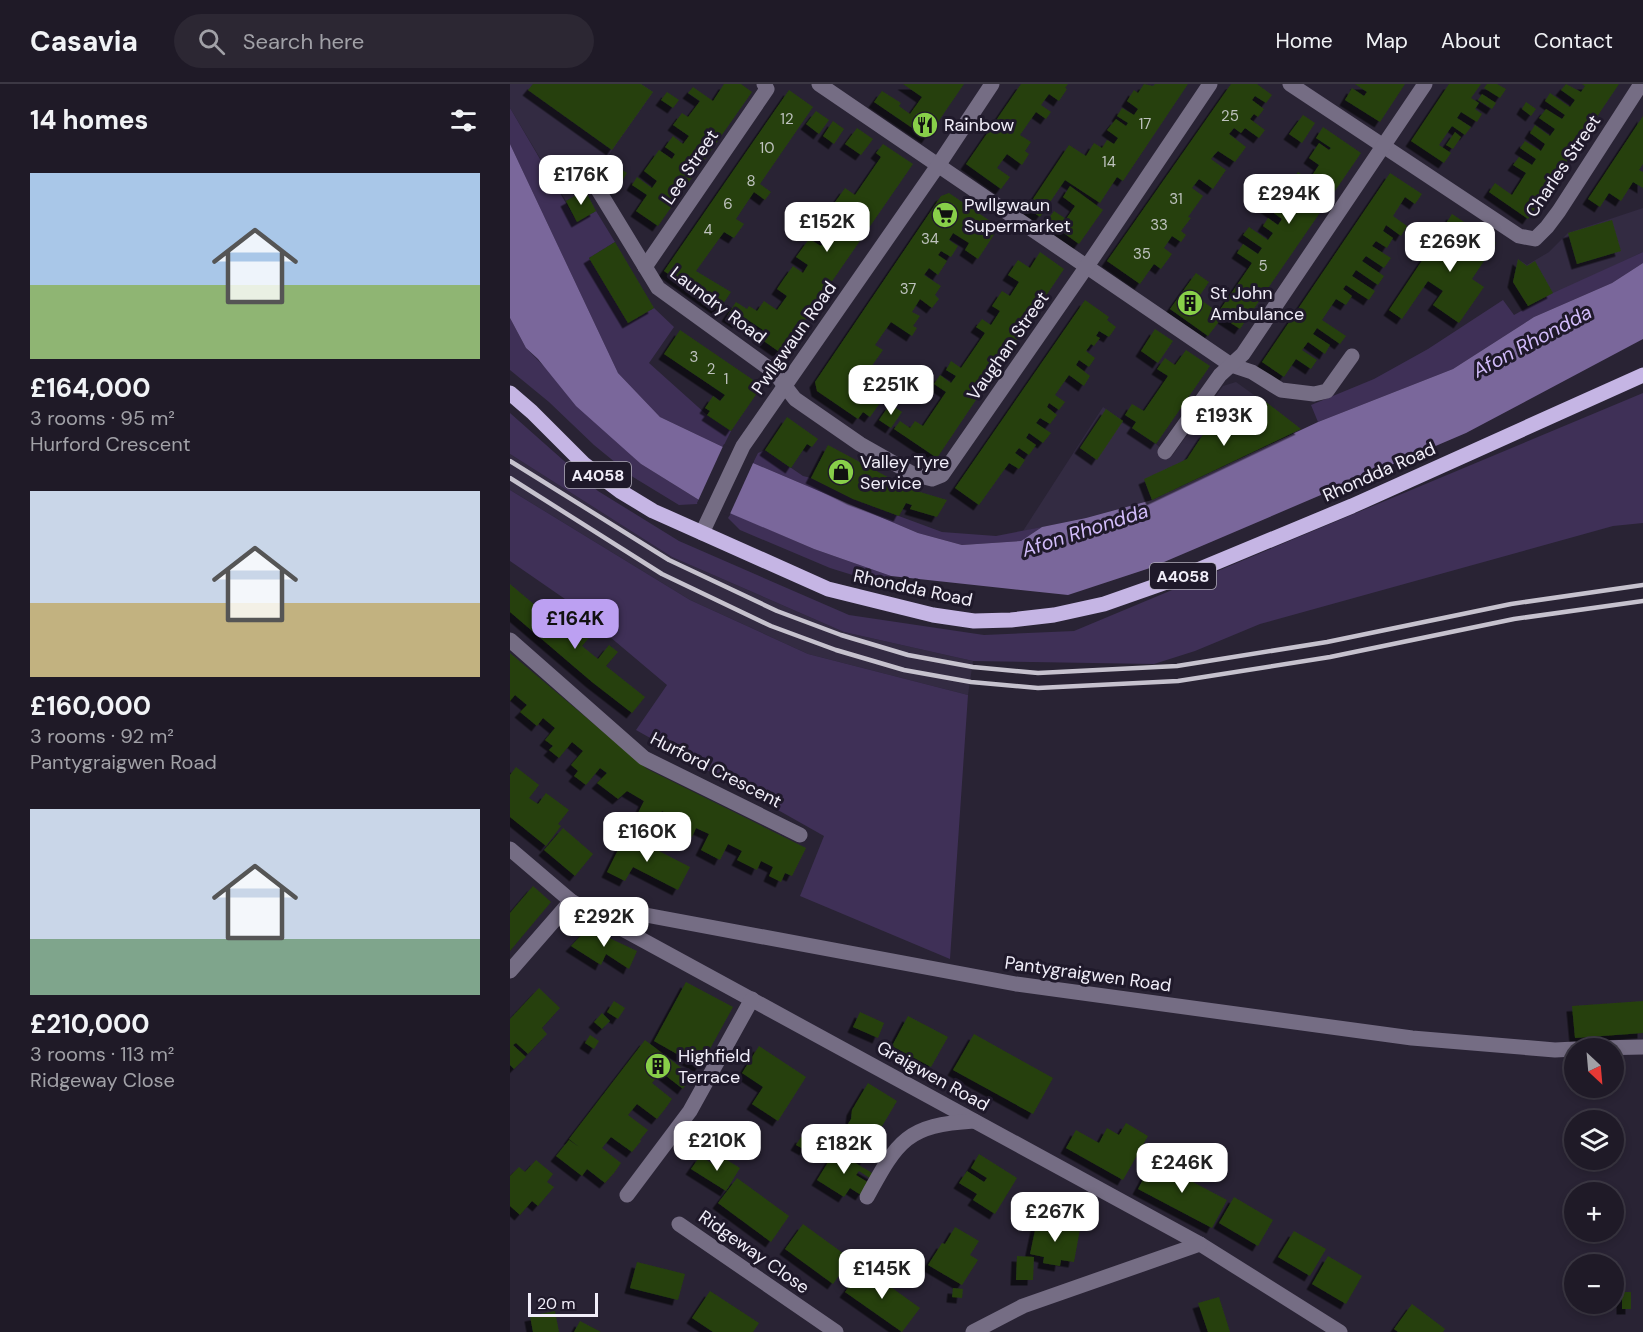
<!DOCTYPE html>
<meta charset="utf-8">
<style>
:root{--surface:#1f1a27;--page:#2c2733;--text:#f1f3f6;--muted:#a1a1a7;--line:#3c3844;--accent:#bca0f2}
body{margin:0;font-family:"DM Sans",sans-serif;background:var(--page);color:var(--text);height:100vh;display:flex;flex-direction:column;font-size:22px;white-space:nowrap}
*{box-sizing:border-box;margin:0}
p{font-size:20px;color:var(--muted)}
.icon{flex:none;width:33px;height:33px;fill:none;stroke:currentColor;stroke-width:2;stroke-linecap:round;stroke-linejoin:round}
.map{position:relative;flex:1;overflow:hidden}
.sheet{display:flex;flex-direction:column;background:var(--surface);width:510px}
.sheet>*{flex:none}
.needle{width:39px;rotate:154deg}
.controls{position:absolute;left:1054px;top:954px;display:grid;gap:12px}
.controls a{display:grid;place-items:center;width:60px;height:60px;border-radius:50%;background:var(--surface);box-shadow:0 3px 9px #0003,0 0 0 2px var(--line);font-size:30px}
.scale{position:absolute;left:18px;bottom:15px;width:70px;box-sizing:border-box;padding-left:6px;border:3px solid #f1eef9;border-top:0;font-size:16px;line-height:21px;white-space:nowrap;color:#f1eef9;-webkit-text-stroke:4px #1f192a;paint-order:stroke}
.price{position:absolute;translate:-50% -51px;padding:0 14px;border-radius:12px;background:#fff;color:#222;font-size:20px;line-height:39px;filter:drop-shadow(0 2px 3px #0008)}
.price::after{content:'';position:absolute;left:50%;top:36px;width:18px;height:14px;margin-left:-9px;background:inherit;clip-path:polygon(0 0,100% 0,50% 100%)}
.price.on{background:var(--accent);color:#111}
ul{padding:0;list-style:none}
li{display:grid;align-content:center;gap:12px;height:318px;padding:0 30px}
li span{display:grid;place-items:center;height:186px;border-radius:0px;color:#555}
li>.icon{margin-inline-start:auto}
span .icon{width:108px;height:108px;fill:#fffc;stroke-width:1}
li b{font-size:26px}
h2{display:flex;justify-content:space-between;align-items:center;height:72px;padding:0 30px;font-size:26px}
header{display:flex;align-items:center;gap:36px;box-sizing:border-box;height:84px;padding:0 30px;background:var(--surface);border-bottom:2px solid var(--line)}
header strong{font-size:28px}
nav{display:flex;gap:33px;margin-inline-start:auto;font-size:21px}
.search{width:420px;height:54px;background:var(--page);display:flex;align-items:center;gap:15px;box-sizing:border-box;padding:0 21px;border-radius:33px;color:var(--muted);font-size:22px}
main{display:flex;flex:1;min-height:0}
.map>svg:first-child{display:block}
.built{fill:#332b42}
.green{fill:#3f3057}
.water{fill:#7a679b}
.pier{fill:#292334}
.building{fill:#26400f;filter:url(#shadow)}
.lines{fill:none;stroke-linecap:round;stroke-linejoin:round}
.minor{stroke:#756d84;stroke-width:15}
.major{stroke:#c5b5e4;stroke-width:15}
.rail{stroke:#c6c2ce;stroke-width:4.5}
.labels{text-anchor:middle;stroke-width:6;stroke-linejoin:round;paint-order:stroke}
.number-label{font-size:15px;fill:#bec2be}
.shield{fill:#1f192a;stroke:#b2aebb;stroke-width:1.5}
.shield-label{font-size:16px;font-weight:bold;fill:#f1eef9}
.poi-label{font-size:18px;fill:#f1eef9;stroke:#1f192a;text-anchor:start}
.street-label{font-size:18px;fill:#f1eef9;stroke:#1f192a}
.water-label{font-size:20px;font-style:italic;fill:#d2bcfa;stroke:#1f192a}
</style>
<header>
<strong>Casavia</strong>
<div class="search"><svg class="icon" aria-label="search" viewBox="0 0 24 24"><circle cx="10" cy="10" r="6"/><path d="M15 15l6 6"/></svg>Search here</div>
<nav><a>Home</a><a>Map</a><a>About</a><a>Contact</a></nav>
</header>
<main>
<section class="sheet">
<h2>14 homes<svg class="icon" aria-label="filters" viewBox="0 0 24 24"><path d="M4 7h16M4 17h16"/><circle cx="9" cy="7" r="2"/><circle cx="15" cy="17" r="2"/></svg></h2>
<ul>
<li><span style="background:linear-gradient(#a9c7e8 60%,#8fb573 0)"><svg class="icon" aria-label="home" viewBox="0 0 24 24"><path d="M3 11l9-7 9 7M6 9v11h12V9"/></svg></span><div><b>£164,000</b><p>3 rooms · 95 m²</p><p>Hurford Crescent</p></div></li>
<li><span style="background:linear-gradient(#c9d6e8 60%,#c2b280 0)"><svg class="icon" aria-label="home" viewBox="0 0 24 24"><path d="M3 11l9-7 9 7M6 9v11h12V9"/></svg></span><div><b>£160,000</b><p>3 rooms · 92 m²</p><p>Pantygraigwen Road</p></div></li>
<li><span style="background:linear-gradient(#c9d6e8 70%,#7fa58c 0)"><svg class="icon" aria-label="home" viewBox="0 0 24 24"><path d="M3 11l9-7 9 7M6 9v11h12V9"/></svg></span><div><b>£210,000</b><p>3 rooms · 113 m²</p><p>Ridgeway Close</p></div></li>
</ul>
</section>
<div class="map">
<svg width="1133" height="1248" viewBox="0 0 1133 1248">
<defs>
<filter id="shadow"><feDropShadow dx="-5.5" dy="5.5" stdDeviation="0" flood-color="#0009"/></filter>
</defs>
<rect width="100%" height="100%" fill="#292334"/>
<!-- built -->
<g class="built">
<polygon points="0,0 131,0 143,8 102,66 83,97 75,106 56,117 0,24"/>
<polygon points="1133,124 1133,168 1018,222 1003,198 1008,175 1017,181 1039,168 1058,149"/>
<polygon points="726,298 791,345 642,416 576,434 513,447 593,323 646,360 661,373 713,302"/>
<polygon points="0,370 162,473 334,548 463,577 458,611 298,570 180,516 0,406"/>
</g>
<!-- green -->
<g class="green">
<polygon points="0,24 67,138 86,127 105,158 79,174 118,239 144,224 164,243 139,279 197,331 221,347 213,363 150,333 108,289 0,60"/>
<polygon points="1133,168 1133,179 1102,199 1024,233 943,285 808,338 801,321 864,295 918,265 993,216 1004,231 1043,209"/>
<polygon points="0,234 16,264 131,380 189,416 187,420 169,421 123,393 84,361 39,318 0,286"/>
<polygon points="1133,309 1133,439 1103,442 750,540 685,567 644,580 463,577 334,548 162,473 0,370 0,329 88,407 169,457 339,531 474,551 564,547"/>
<polygon points="255,366 293,392 301,394 343,415 432,448 486,452 532,443 511,457 452,461 408,449 243,379 248,369"/>
<polygon points="0,406 180,516 298,570 458,611 440,875 290,812 314,752 126,646 157,601 55,515 0,477"/>
<polygon points="221,429 304,465 381,492 365,498 320,484 230,446 218,434"/>
</g>
<!-- water -->
<polygon class="water" points="0,60 108,289 150,333 213,363 243,379 408,449 452,461 511,457 532,443 576,434 642,416 808,338 943,285 1024,233 1102,199 1133,179 1133,255 956,349 640,484 558,511 381,492 304,465 189,416 131,380 66,322 28,275 16,264 0,234"/>
<!-- pier -->
<polygon class="pier" points="214,360 244,377 219,432 187,419"/>
<!-- building -->
<g class="building">
<polygon points="23,0 131,0 143,8 102,66 18,6"/>
<polygon points="214,0 231,0 242,8 148,142 126,127 137,111 122,101 127,93 142,104 147,97 134,87 149,66 162,75 165,70 155,63 163,52 173,60 179,52 163,41 172,29 178,33 190,17 178,9 183,3 203,17"/>
<polygon points="393,0 454,0 417,54 364,18 372,7 391,19 389,22 400,30 412,13"/>
<polygon points="511,0 558,0 555,4 557,5 549,17 539,10 531,21 541,28 536,35 526,28 510,51 521,58 515,67 519,70 512,81 497,70 487,84 500,93 491,105 456,80"/>
<polygon points="634,0 643,2 645,0 678,0 613,97 607,93 590,119 555,96 530,133 517,124 559,61 576,72 584,59 592,64 597,56 604,60 608,54 597,46 606,35 616,42 618,39 607,32 612,24 624,31 628,25 617,17 624,6 628,9"/>
<polygon points="721,0 747,0 762,11 756,19 745,12 742,16 754,25 748,33 744,30 740,35 755,46 749,54 735,44 731,49 724,44 719,50 736,63 725,78 708,67 705,70 701,75 716,86 703,105 689,95 682,104 693,112 678,133 681,134 671,147 676,151 671,158 662,152 654,164 662,170 651,185 644,180 630,200 597,177"/>
<polygon points="845,0 895,0 870,38 835,16 842,4 854,12 857,8"/>
<polygon points="939,0 971,0 961,14 969,19 965,25 972,30 967,38 951,28 947,34 961,43 955,51 942,42 929,61 941,69 934,79 901,57"/>
<polygon points="977,0 987,0 996,5 990,14 974,4"/>
<polygon points="1056,0 1071,8 1075,2 1072,0 1109,0 1018,135 979,108 985,99 1002,111 1016,89 1003,81 1009,73 1022,81 1026,75 1010,64 1015,57 1031,67 1035,60 1020,49 1025,41 1040,52 1045,45 1029,34 1036,25 1052,35 1055,31 1035,17 1040,9 1060,23 1065,16 1051,6"/>
<polygon points="279,6 303,23 250,100 261,108 255,116 244,108 226,135 234,140 224,154 214,148 186,187 221,208 209,226 154,187"/>
<polygon points="157,8 169,16 163,24 151,16"/>
<polygon points="972,10 986,19 982,25 968,16"/>
<polygon points="1016,18 1026,25 1021,32 1012,25"/>
<polygon points="306,27 319,36 309,50 296,40"/>
<polygon points="793,31 805,39 792,59 779,50"/>
<polygon points="1133,32 1133,80 1129,86 1133,88 1133,104 1123,98 1111,117 1099,109 1090,123 1078,115"/>
<polygon points="323,37 334,45 324,60 313,52"/>
<polygon points="813,43 851,69 730,245 707,230 742,179 727,169 733,160 748,170 752,164 733,151 739,143 758,156 763,149 753,142 758,134 768,141 772,135 754,122 760,113 778,126 782,121 767,111 774,101 789,111 792,106 781,98 788,88 799,96 809,81 799,74 809,59 819,66 821,64 806,54"/>
<polygon points="347,44 363,55 351,71 335,60"/>
<polygon points="945,48 951,53 943,65 936,61"/>
<polygon points="373,60 403,80 276,264 268,267 248,253 253,246 232,232 228,239 217,232 226,218 237,225 239,222 247,227 254,217 267,226 277,212 267,205 273,196 283,182 293,189 298,181 286,173 299,155 311,162 314,157 309,153 315,144 322,149 330,137 318,128 335,104 345,111 371,73 366,69"/>
<polygon points="106,82 117,89 112,97 101,89"/>
<polygon points="880,89 912,110 905,120 895,113 883,132 897,142 891,152 876,141 873,147 883,154 877,164 866,157 862,162 881,174 874,184 856,172 852,177 874,192 868,201 846,186 842,192 865,207 859,216 836,201 833,205 842,212 836,221 826,215 812,236 836,252 830,260 807,244 803,250 820,261 815,270 798,258 792,266 807,276 801,285 786,275 774,293 752,278"/>
<polygon points="560,102 593,126 569,160 537,137 544,127 556,135 565,122 553,113"/>
<polygon points="75,106 86,127 67,138 56,117"/>
<polygon points="439,109 489,143 468,175 455,166 459,159 443,149 439,156 448,162 441,173 431,167 428,171 437,177 428,191 419,184 414,191 431,202 425,211 429,215 422,224 410,215 402,228 410,232 403,242 407,244 402,252 381,238 365,261 373,266 352,296 375,312 360,333 353,328 348,335 307,307 305,298 431,112"/>
<polygon points="942,130 986,159 962,195 974,203 949,239 923,221 933,207 918,197 892,235 879,226 919,166 938,179 949,162 930,149"/>
<polygon points="1102,136 1111,167 1067,180 1058,149"/>
<polygon points="105,158 144,224 118,239 79,174"/>
<polygon points="530,168 554,185 427,374 384,345 390,337 400,344 405,337 413,342 436,308 424,300 430,291 441,299 446,292 436,286 441,277 451,284 475,249 466,243 472,235 481,241 490,227 482,222 492,207 500,212 509,198 498,191 508,176 520,184"/>
<polygon points="1008,175 1017,182 1025,177 1043,209 1018,222 1003,198"/>
<polygon points="686,189 699,198 688,214 708,228 706,231 711,235 698,252 660,225"/>
<polygon points="575,216 599,233 597,236 606,243 599,253 589,247 586,252 590,254 584,262 581,260 576,267 585,274 579,283 569,276 566,281 580,292 574,302 559,291 545,311 555,318 549,326 539,319 537,323 547,331 540,340 530,334 526,339 541,349 533,359 519,349 516,354 526,361 519,371 509,364 505,369 515,376 509,385 499,379 469,421 445,404"/>
<polygon points="645,245 663,257 648,279 631,267"/>
<polygon points="170,246 252,302 221,347 197,331 200,327 195,324 203,312 210,317 215,311 154,270"/>
<polygon points="676,266 700,282 646,360 622,344 626,338 615,331 622,320 634,327 658,292 647,285 655,274 665,281"/>
<polygon points="756,318 791,345 642,416 634,395 677,375 694,349"/>
<polygon points="380,320 392,328 381,344 369,336"/>
<polygon points="596,325 613,337 587,376 570,364"/>
<polygon points="277,333 308,355 302,363 297,360 281,384 255,366"/>
<polygon points="318,361 400,405 437,416 427,433 400,425 402,421 396,419 389,432 343,415 301,394"/>
<polygon points="0,500 39,533 47,524 55,531 47,540 63,554 74,541 83,549 72,562 88,575 99,561 108,568 96,582 135,613 122,629 82,598 0,528"/>
<polygon points="0,569 137,685 296,764 282,792 275,789 271,798 259,792 263,783 251,777 247,786 227,776 232,767 218,760 210,776 191,766 199,750 186,744 182,753 161,743 166,734 152,727 146,738 128,729 134,717 117,707 108,715 87,699 97,689 90,684 76,701 64,692 68,687 61,681 73,667 62,658 49,674 39,666 43,662 35,656 45,644 33,634 27,642 10,628 17,621 5,611 0,617"/>
<polygon points="6,683 29,701 19,714 28,720 36,709 59,726 48,740 51,742 36,762 0,733 0,691"/>
<polygon points="53,744 83,770 65,792 34,766"/>
<polygon points="116,750 180,783 168,806 123,783 115,797 97,788"/>
<polygon points="23,802 41,818 0,867 0,829"/>
<polygon points="78,844 127,867 119,885 96,870 91,881 61,862"/>
<polygon points="176,898 223,923 190,983 144,957"/>
<polygon points="29,904 50,924 32,944 37,950 18,970 6,959 3,961 16,973 4,985 0,981 0,935"/>
<polygon points="104,917 115,924 108,935 97,928"/>
<polygon points="1133,917 1133,949 1065,954 1062,922"/>
<polygon points="350,928 374,939 368,954 343,943"/>
<polygon points="92,929 100,937 92,945 84,938"/>
<polygon points="398,932 438,953 421,983 382,962"/>
<polygon points="464,950 543,994 523,1030 443,986"/>
<polygon points="80,951 89,957 84,965 75,959"/>
<polygon points="135,956 182,992 173,1005 151,988 142,999 162,1015 155,1025 147,1035 127,1020 118,1031 138,1046 130,1056 131,1057 122,1068 101,1053 92,1064 111,1079 104,1089 95,1099 77,1085 72,1092 46,1072 59,1056 69,1063 59,1055"/>
<polygon points="249,962 296,993 268,1037 242,1020 253,1003 232,989"/>
<polygon points="358,999 387,1017 371,1044 370,1052 354,1078 325,1061 341,1035 342,1026"/>
<polygon points="616,1039 638,1052 613,1096 556,1064 566,1046 589,1059 597,1044 609,1051"/>
<polygon points="291,1053 300,1058 295,1066 286,1061"/>
<polygon points="649,1060 658,1065 652,1077 643,1072"/>
<polygon points="325,1067 364,1090 361,1095 349,1087 346,1091 359,1099 351,1111 340,1104 334,1113 307,1096"/>
<polygon points="469,1070 507,1094 485,1130 463,1116 467,1110 449,1099 457,1087 474,1098 477,1094 461,1084"/>
<polygon points="190,1072 206,1082 212,1073 230,1084 216,1107 181,1085"/>
<polygon points="26,1076 43,1090 37,1098 44,1103 28,1122 22,1117 10,1131 0,1122 0,1092 9,1083 15,1088"/>
<polygon points="643,1077 717,1116 702,1144 628,1105"/>
<polygon points="227,1094 279,1132 261,1158 208,1119"/>
<polygon points="724,1113 763,1136 748,1162 709,1139"/>
<polygon points="527,1137 570,1145 564,1178 551,1176 550,1182 533,1179 534,1173 520,1170"/>
<polygon points="293,1140 341,1175 323,1200 275,1165"/>
<polygon points="445,1143 469,1157 460,1171 468,1176 452,1201 418,1181 432,1159 435,1160"/>
<polygon points="784,1147 816,1165 800,1192 768,1173"/>
<polygon points="507,1172 524,1173 523,1196 506,1196"/>
<polygon points="818,1172 852,1192 836,1220 802,1200"/>
<polygon points="127,1178 175,1190 168,1216 120,1204"/>
<polygon points="353,1183 410,1224 392,1248 335,1208"/>
<polygon points="443,1204 453,1205 452,1214 442,1213"/>
<polygon points="200,1207 249,1239 243,1248 203,1248 182,1234"/>
<rect x="1112" y="1208" width="9" height="17"/>
<polygon points="709,1213 720,1248 698,1248 688,1219"/>
<polygon points="902,1220 935,1245 933,1248 888,1248 884,1245"/>
<polygon points="45,1227 49,1248 23,1248 20,1232"/>
<polygon points="70,1237 91,1248 64,1248"/>
</g>
<g class="lines">
<!-- minor -->
<g class="minor">
<polyline points="309,0 721,281 742,288 771,306 804,310 817,307 842,272"/>
<polyline points="780,0 1009,152 1025,155 1037,143 1049,127 1131,0"/>
<polyline points="87,104 148,204 264,288 285,315 350,360 403,390 422,395 432,391 584,172 700,0"/>
<polyline points="135,183 257,5 254,0"/>
<polyline points="655,368 710,291 733,270 915,0"/>
<polyline points="192,449 233,362 429,80 482,0"/>
<polyline points="0,556 134,674 290,751"/>
<polyline points="0,765 61,817 690,1160 830,1248"/>
<polyline points="90,833 125,829 506,900 902,954 1045,966 1065,965"/>
<polyline points="0,887 61,817"/>
<polyline points="1087,964 1133,963"/>
<polyline points="117,1111 180,1027 242,915"/>
<path d="M 357,1113 C 388,1056 397,1041 464,1037"/>
<polyline points="169,1140 326,1248"/>
<polyline points="463,1248 513,1222 690,1160"/>
</g>
<!-- major -->
<polyline class="major" points="0,309 22,328 74,380 110,407 143,427 318,505 423,531 464,537 501,536 544,531 594,520 671,493 842,422 1133,291"/>
<!-- rail -->
<g class="rail">
<polyline points="0,377 159,476 267,527 331,551 398,571 463,583 528,589 667,582 817,558 1001,520 1133,501"/>
<polyline points="0,394 152,490 261,542 326,566 394,586 461,598 528,604 668,597 820,573 1004,535 1133,517"/>
</g>
</g>
<!-- icons -->
<defs>
<g id="restaurant-disc" transform="scale(1.35)"><circle r="9.5" fill="#88cf49" stroke="#1f192a"/><path d="M-5-6h1v4h1v-4h1v4h1v-4h1v5L-1.5 .5V6h-2V.5L-5-1ZM5-6V6H3V1.5H1.5Q1.5-4 5-6Z" fill="#111"/></g>
<g id="supermarket-disc" transform="scale(1.35)"><circle r="9.5" fill="#88cf49" stroke="#1f192a"/><path d="M-6-5.5h2.5l.6 2H6L4.5 2H-2.5L-4.4-4H-6ZM-1.5 3.2a1.3 1.3 0 1 0 .1 0ZM3 3.2a1.3 1.3 0 1 0 .1 0Z" fill="#111"/></g>
<g id="building-disc" transform="scale(1.35)"><circle r="9.5" fill="#88cf49" stroke="#1f192a"/><path d="M-4-6H4V6H1V3H-1V6H-4ZM-2.5-4.3h1.7v1.8h-1.7ZM.8-4.3h1.7v1.8H.8ZM-2.5-1h1.7V.8h-1.7ZM.8-1h1.7V.8H.8Z" fill="#111"/></g>
<g id="shop-disc" transform="scale(1.35)"><circle r="9.5" fill="#88cf49" stroke="#1f192a"/><path d="M-5-2.5h2.3a2.7 3.5 0 0 1 5.4 0H5L5.5 6h-11ZM-1.5-2.5h3a1.5 2.3 0 0 0-3 0Z" fill="#111"/></g>
</defs>
<g fill-rule="evenodd">
<use href="#restaurant-disc" x="415" y="41"/>
<use href="#supermarket-disc" x="435" y="131"/>
<use href="#building-disc" x="680" y="219"/>
<use href="#shop-disc" x="331" y="388"/>
<use href="#building-disc" x="148" y="982"/>
</g>
<g class="labels">
<!-- number labels -->
<g class="number-label">
<text x="720" y="37">25</text>
<text x="277" y="40">12</text>
<text x="635" y="45">17</text>
<text x="257" y="69">10</text>
<text x="599" y="83">14</text>
<text x="241" y="102">8</text>
<text x="666" y="120">31</text>
<text x="218" y="125">6</text>
<text x="649" y="146">33</text>
<text x="198" y="151">4</text>
<text x="420" y="160">34</text>
<text x="632" y="175">35</text>
<text x="753" y="187">5</text>
<text x="398" y="210">37</text>
<text x="184" y="278">3</text>
<text x="201" y="290">2</text>
<text x="216" y="300">1</text>
</g>
<!-- shield labels -->
<g class="shield">
<rect x="55" y="378" width="66" height="26" rx="4.5"/>
<rect x="640" y="479" width="66" height="26" rx="4.5"/>
</g>
<g class="shield-label">
<text x="88" y="397">A4058</text>
<text x="673" y="498">A4058</text>
</g>
<!-- poi labels -->
<g class="poi-label">
<text x="434" y="47">Rainbow</text>
<text x="454" y="127">Pwllgwaun<tspan x="454" dy="21">Supermarket</tspan></text>
<text x="700" y="215">St John<tspan x="700" dy="21">Ambulance</tspan></text>
<text x="350" y="384">Valley Tyre<tspan x="350" dy="21">Service</tspan></text>
<text x="168" y="978">Highfield<tspan x="168" dy="21">Terrace</tspan></text>
</g>
<!-- street labels -->
<g class="street-label">
<text transform="translate(1053 82) rotate(-56)" y="6">Charles Street</text>
<text transform="translate(180 83) rotate(-56)" y="6">Lee Street</text>
<text transform="translate(208 221) rotate(37)" y="6">Laundry Road</text>
<text transform="translate(284 254) rotate(-55)" y="6">Pwllgwaun Road</text>
<text transform="translate(498 262) rotate(-55)" y="6">Vaughan Street</text>
<text transform="translate(869 388) rotate(-24)" y="6">Rhondda Road</text>
<text transform="translate(403 504) rotate(12)" y="6">Rhondda Road</text>
<text transform="translate(206 686) rotate(27)" y="6">Hurford Crescent</text>
<text transform="translate(578 890) rotate(8)" y="6">Pantygraigwen Road</text>
<text transform="translate(423 992) rotate(29)" y="6">Graigwen Road</text>
<text transform="translate(244 1168) rotate(35)" y="6">Ridgeway Close</text>
</g>
<!-- water labels -->
<g class="water-label">
<text transform="translate(1022 257) rotate(-28)" y="7">Afon Rhondda</text>
<text transform="translate(575 446) rotate(-18)" y="7">Afon Rhondda</text>
</g>
</g>
</svg>
<div class="controls">
<a><svg class="needle" viewBox="-14 -14 28 28"><path d="M0-13l5 13h-10z" fill="#e53935"/><path d="M0 13l5-13h-10z" fill="#a1a1a7"/></svg></a>
<a><svg class="icon" aria-label="layers" viewBox="0 0 24 24"><path d="M12 4l9 5-9 5-9-5zM3 14l9 5 9-5"/></svg></a>
<a>+</a>
<a>−</a>
</div>
<div class="scale">20 m</div>
<b class="price" style="left:71px;top:122px">£176K</b>
<b class="price" style="left:779px;top:141px">£294K</b>
<b class="price" style="left:317px;top:169px">£152K</b>
<b class="price" style="left:940px;top:189px">£269K</b>
<b class="price" style="left:381px;top:332px">£251K</b>
<b class="price" style="left:714px;top:363px">£193K</b>
<b class="price on" style="left:65px;top:566px">£164K</b>
<b class="price" style="left:137px;top:779px">£160K</b>
<b class="price" style="left:94px;top:864px">£292K</b>
<b class="price" style="left:207px;top:1088px">£210K</b>
<b class="price" style="left:334px;top:1091px">£182K</b>
<b class="price" style="left:672px;top:1110px">£246K</b>
<b class="price" style="left:545px;top:1159px">£267K</b>
<b class="price" style="left:372px;top:1216px">£145K</b>
</div>
</main>
